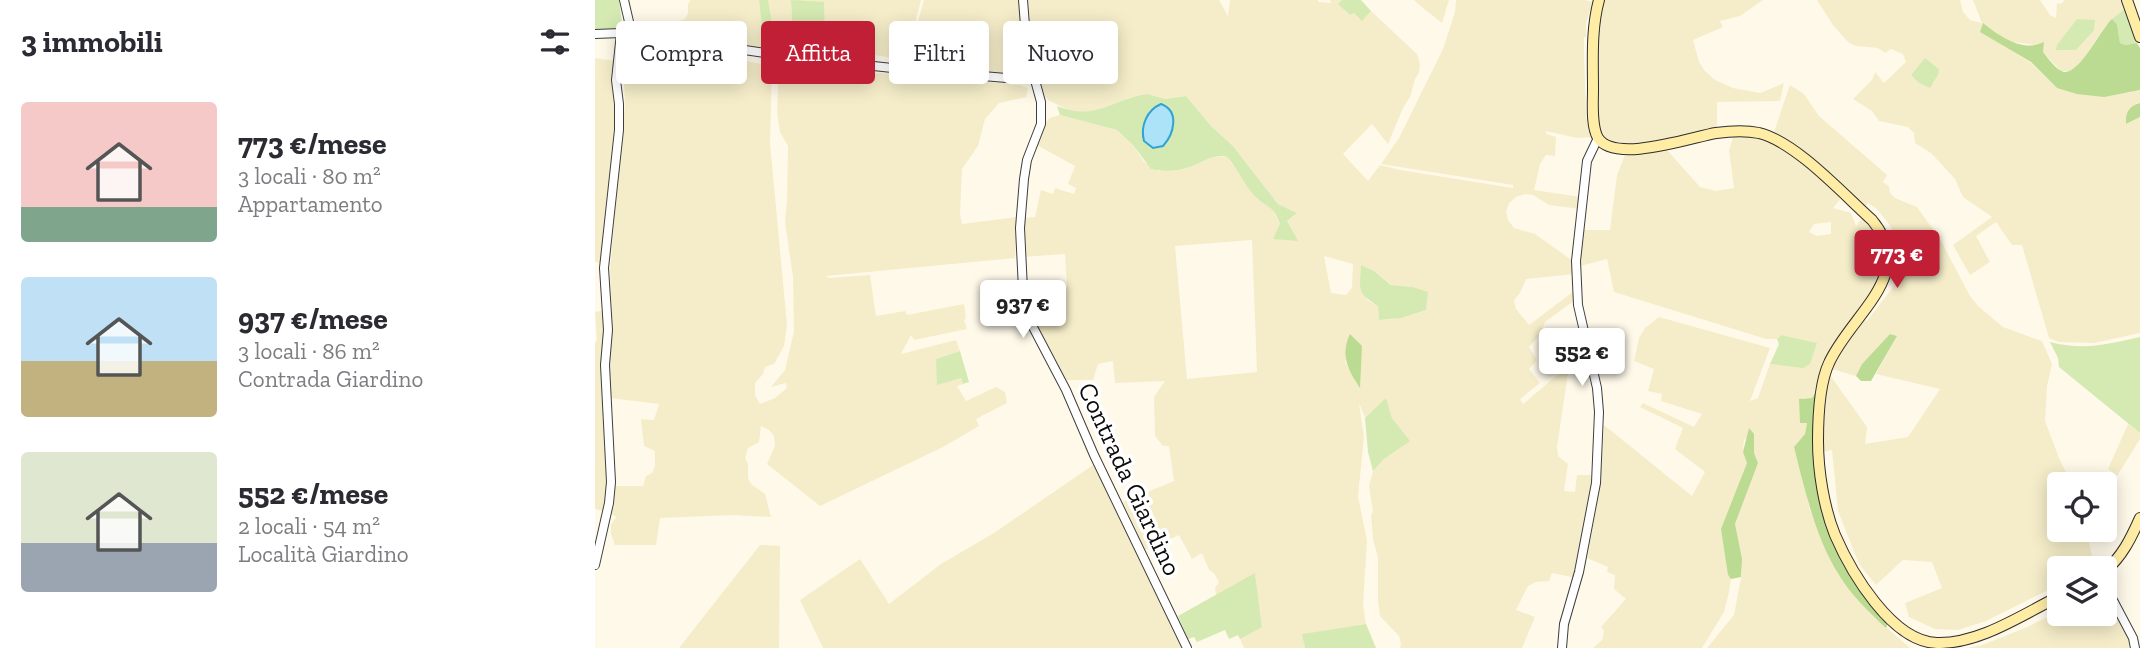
<!DOCTYPE html>
<html lang="it">
<meta charset="utf-8">
<style>
:root{--surface:#fff;--page:#f2f2f3;--text:#2b2b33;--muted:#7c7c81;--accent:#c01f36}
body{margin:0;font-family:"Zilla Slab",serif;background:var(--page);color:var(--text);height:100vh;display:flex;flex-direction:column;font-size:26px;white-space:nowrap}
*{box-sizing:border-box;margin:0}
p{font-size:23px;color:var(--muted)}
.icon{flex:none;width:38px;height:38px;fill:none;stroke:currentColor;stroke-width:2;stroke-linecap:round;stroke-linejoin:round}
.map{position:relative;flex:1;overflow:hidden}
.sheet{display:flex;flex-direction:column;background:var(--surface);width:595px}
.sheet>*{flex:none}
.guide{position:absolute;left:21px;top:21px;width:665px;height:63px;display:flex;gap:14px}
.controls{position:absolute;left:1452px;top:472px;display:grid;gap:14px}
.controls a{display:grid;place-items:center;width:70px;height:70px;border-radius:7px;background:var(--surface);box-shadow:0 4px 18px #0003;font-size:35px}
.price{position:absolute;translate:-50% -60px;padding:0 16px;border-radius:7px;background:#fff;color:#222;font-size:23px;line-height:46px;filter:drop-shadow(0 2px 4px #0008)}
.price::after{content:'';position:absolute;left:50%;top:42px;width:21px;height:16px;margin-left:-10px;background:inherit;clip-path:polygon(0 0,100% 0,50% 100%)}
.price.current{background:var(--accent);color:#fff}
ul{padding:0;list-style:none}
li{display:flex;align-items:center;gap:21px;height:175px;padding:0 21px}
li span{display:grid;place-items:center;flex:none;width:196px;height:140px;border-radius:7px;color:#555}
li>.icon{margin-inline-start:auto}
span .icon{width:84px;height:84px;fill:#fffc;stroke-width:1}
li b{font-size:30px}
h2{display:flex;justify-content:space-between;align-items:center;height:84px;padding:0 21px;font-size:30px}
.tag{padding:0 24px;border-radius:7px;background:var(--surface);box-shadow:0 4px 18px #0003;font-size:24px;line-height:63px}
.tag.current{background:var(--accent);color:#fff}
main{display:flex;flex:1;min-height:0}
.map>svg:first-child{display:block}
.farmland{fill:#f5edc9;fill-rule:evenodd}
.green{fill:#d5eab2}
.forest{fill:#badb91}
.water{fill:#ace3f8;stroke:#31a2d2;stroke-width:2}
.lines{fill:none;stroke-linecap:round;stroke-linejoin:round}
.street-casing{stroke:#3e3e3e;stroke-width:10}
.secondary-casing{stroke:#2d2d2d;stroke-width:12}
.street{stroke:#fff;stroke-width:8}
.secondary{stroke:#ffeca5;stroke-width:10}
.labels{text-anchor:middle;stroke-width:7;stroke-linejoin:round;paint-order:stroke}
.street-label{font-size:26px;fill:#0b0b0b;stroke:#fff}
</style>
<main>
<section class="sheet">
<h2>3 immobili<svg class="icon" aria-label="filters" viewBox="0 0 24 24"><path d="M4 7h16M4 17h16"/><circle cx="9" cy="7" r="2"/><circle cx="15" cy="17" r="2"/></svg></h2>
<ul>
<li><span style="background:linear-gradient(#f6c9c9 75%,#7fa58c 0)"><svg class="icon" aria-label="home" viewBox="0 0 24 24"><path d="M3 11l9-7 9 7M6 9v11h12V9"/></svg></span><div><b>773 €/mese</b><p>3 locali · 80 m²</p><p>Appartamento</p></div></li>
<li><span style="background:linear-gradient(#bfe0f5 60%,#c2b280 0)"><svg class="icon" aria-label="home" viewBox="0 0 24 24"><path d="M3 11l9-7 9 7M6 9v11h12V9"/></svg></span><div><b>937 €/mese</b><p>3 locali · 86 m²</p><p>Contrada Giardino</p></div></li>
<li><span style="background:linear-gradient(#dfe7d0 65%,#9aa5b1 0)"><svg class="icon" aria-label="home" viewBox="0 0 24 24"><path d="M3 11l9-7 9 7M6 9v11h12V9"/></svg></span><div><b>552 €/mese</b><p>2 locali · 54 m²</p><p>Località Giardino</p></div></li>
</ul>
</section>
<div class="map">
<svg width="1545" height="648" viewBox="0 0 1545 648">
<rect width="100%" height="100%" fill="#fff9ea"/>
<!-- farmland -->
<g class="farmland">
<polygon points="96,0 164,0 169,51 118,44 57,30 73,22 80,23 90,19 93,13 93,4"/>
<polygon points="173,0 196,0 199,56 183,53"/>
<polygon points="199,0 326,0 313,49 306,55 297,58 251,50 242,53 241,60 228,59 230,47 229,38"/>
<polygon points="329,0 426,0 431,56 417,70 418,77 310,68"/>
<path d="M 432,0 L 624,0 L 633,16 L 635,0 L 723,0 L 723,2 L 736,3 L 735,0 L 747,0 L 744,4 L 755,15 L 759,13 L 767,20 L 776,11 L 822,54 L 825,64 L 824,73 L 820,79 L 815,97 L 808,108 L 793,144 L 777,124 L 748,154 L 773,181 L 785,165 L 805,170 L 918,188 L 918,185 L 786,164 L 804,138 L 848,49 L 860,12 L 861,0 L 990,0 L 997,2 L 991,24 L 991,37 L 989,37 L 989,56 L 991,116 L 996,137 L 982,138 L 951,131 L 951,134 L 961,137 L 960,156 L 951,155 L 945,164 L 939,190 L 986,197 L 985,209 L 954,205 L 938,195 L 930,194 L 921,197 L 914,203 L 911,212 L 913,220 L 919,228 L 940,234 L 978,261 L 979,274 L 931,279 L 925,293 L 919,300 L 921,309 L 934,325 L 979,291 L 980,300 L 950,322 L 945,335 L 934,347 L 942,360 L 934,369 L 945,383 L 925,399 L 928,404 L 960,377 L 968,373 L 973,373 L 962,447 L 963,456 L 973,464 L 969,491 L 980,492 L 982,475 L 996,475 L 996,479 L 1000,480 L 981,578 L 957,573 L 954,581 L 941,582 L 933,586 L 921,610 L 940,617 L 927,648 L 805,648 L 806,643 L 804,636 L 785,616 L 783,601 L 783,558 L 778,539 L 776,515 L 778,512 L 774,486 L 778,471 L 789,459 L 814,441 L 797,418 L 791,399 L 770,418 L 764,403 L 769,437 L 763,496 L 772,541 L 768,604 L 771,624 L 708,634 L 710,648 L 649,648 L 645,639 L 667,626 L 660,574 L 621,596 L 620,588 L 624,582 L 619,573 L 614,570 L 607,553 L 597,559 L 584,535 L 550,550 L 528,502 L 579,481 L 574,446 L 568,446 L 560,436 L 559,397 L 570,381 L 520,383 L 518,361 L 503,364 L 498,380 L 468,380 L 436,325 L 429,289 L 472,287 L 470,254 L 428,257 L 429,218 L 440,217 L 446,190 L 458,194 L 460,188 L 479,194 L 481,188 L 473,184 L 480,166 L 442,145 L 451,122 L 455,118 L 465,115 L 522,130 L 538,145 L 549,162 L 564,171 L 596,167 L 621,156 L 632,157 L 663,199 L 675,205 L 685,224 L 692,221 L 702,213 L 683,204 L 638,146 L 616,126 L 591,96 L 570,99 L 553,94 L 534,98 L 503,112 L 490,113 L 475,111 L 453,100 L 446,90 L 431,10 ZM 657,240 L 662,372 L 592,379 L 580,246 ZM 729,256 L 758,264 L 757,288 L 751,295 L 736,293 ZM 766,266 L 779,271 L 797,285 L 818,287 L 830,292 L 831,310 L 799,319 L 784,320 L 783,306 L 772,300 ZM 767,346 L 765,369 L 765,387 L 750,361 Z"/>
<polygon points="819,0 854,0 847,23 822,3"/>
<polygon points="1006,0 1168,0 1145,16 1125,21 1128,27 1098,40 1104,62 1110,71 1120,80 1138,88 1165,93 1189,83 1185,101 1122,102 1122,131 1037,146 1013,141 1000,124 1003,10"/>
<path d="M 1222,0 L 1365,0 L 1368,12 L 1375,20 L 1387,23 L 1378,0 L 1445,0 L 1455,15 L 1461,18 L 1462,3 L 1466,4 L 1470,0 L 1529,0 L 1531,8 L 1511,25 L 1483,67 L 1478,71 L 1466,71 L 1460,65 L 1448,52 L 1448,43 L 1442,45 L 1417,42 L 1404,36 L 1388,24 L 1388,33 L 1436,63 L 1462,88 L 1532,93 L 1545,90 L 1545,103 L 1540,104 L 1532,124 L 1545,117 L 1545,333 L 1499,343 L 1463,342 L 1454,338 L 1427,245 L 1417,245 L 1401,222 L 1381,236 L 1395,262 L 1375,275 L 1358,245 L 1397,217 L 1368,197 L 1360,179 L 1336,153 L 1320,143 L 1319,133 L 1313,127 L 1284,121 L 1277,111 L 1258,99 L 1277,80 L 1280,72 L 1289,83 L 1311,62 L 1308,54 L 1296,49 L 1290,53 L 1283,48 L 1261,46 L 1254,43 L 1238,25 ZM 1330,59 L 1344,69 L 1339,83 L 1316,75 Z"/>
<polygon points="40,35 114,54 177,66 175,143 192,325 189,346 179,364 170,367 168,374 160,383 160,395 165,404 180,398 192,388 191,383 176,387 190,370 199,331 198,277 190,222 192,202 193,146 185,132 182,112 184,65 224,68 247,72 307,74 424,85 433,88 431,97 404,103 390,119 383,146 367,169 365,214 367,224 422,217 420,258 231,276 234,278 275,275 281,316 310,311 312,315 369,304 371,319 369,320 372,329 319,340 316,335 306,354 361,340 365,351 341,359 366,378 368,384 362,386 371,401 401,387 410,392 412,403 381,419 384,426 350,446 225,506 172,464 180,446 179,436 174,430 166,426 164,442 153,448 150,458 153,464 153,478 156,484 170,494 176,517 138,515 65,518 61,545 20,545 16,534 16,525 21,517 15,513 19,486 48,486 51,476 57,473 60,466 60,451 49,446 46,419 59,420 64,404 15,398 14,365 17,333 15,270 30,103 28,68 32,37"/>
<polygon points="0,58 20,61 22,123 8,263 0,262"/>
<polygon points="1195,85 1209,94 1224,116 1292,175 1288,182 1294,186 1295,193 1300,198 1322,207 1345,239 1375,296 1383,306 1408,327 1447,341 1457,364 1452,386 1450,421 1464,458 1477,485 1465,485 1465,530 1491,530 1500,568 1465,569 1465,584 1391,621 1363,630 1340,629 1314,617 1310,603 1347,588 1337,562 1308,560 1281,585 1264,564 1243,511 1237,450 1228,452 1231,391 1235,375 1272,427 1270,444 1313,437 1345,389 1281,374 1302,336 1295,334 1267,364 1261,376 1237,369 1244,354 1267,319 1272,321 1299,286 1306,259 1304,244 1294,224 1282,209 1273,203 1269,207 1198,144 1179,132"/>
<path d="M 1139,135 L 1157,136 L 1178,143 L 1208,161 L 1247,197 L 1238,208 L 1256,213 L 1261,226 L 1269,216 L 1291,246 L 1285,285 L 1247,332 L 1231,357 L 1217,398 L 1208,398 L 1205,423 L 1212,422 L 1210,434 L 1199,447 L 1215,510 L 1243,574 L 1274,612 L 1315,648 L 1112,648 L 1139,615 L 1147,572 L 1140,524 L 1163,463 L 1159,453 L 1159,434 L 1149,440 L 1148,452 L 1152,463 L 1127,528 L 1133,575 L 1136,579 L 1134,592 L 1129,612 L 1107,648 L 998,648 L 1007,640 L 1009,631 L 1006,627 L 1031,599 L 1019,589 L 1020,575 L 1012,572 L 1013,567 L 992,558 L 1005,487 L 1009,425 L 1097,496 L 1110,472 L 1080,449 L 1088,428 L 1045,407 L 1048,403 L 1099,427 L 1107,414 L 1066,401 L 1067,394 L 1053,391 L 1059,369 L 1039,361 L 1044,338 L 1050,328 L 1064,317 L 1175,348 L 1155,401 L 1163,398 L 1175,364 L 1208,367 L 1222,344 L 1186,335 L 1182,339 L 1171,339 L 1019,292 L 1012,259 L 985,266 L 988,230 L 1015,230 L 1022,175 L 1030,155 L 1072,150 L 1105,187 L 1121,191 L 1139,188 L 1134,150 ZM 1236,222 L 1236,234 L 1222,236 L 1214,232 L 1219,224 Z"/>
<polygon points="11,310 12,497 9,511 0,509 0,342 2,341 0,312"/>
<polygon points="1533,424 1545,433 1545,439 1522,476 1513,469"/>
<polygon points="501,463 589,648 228,648 205,600 265,559 294,604 346,564 399,533"/>
<polygon points="165,545 185,546 184,648 84,648"/>
<polygon points="1510,595 1535,638 1538,648 1373,648 1387,645 1430,628 1465,611 1465,614 1510,614"/>
</g>
<!-- green -->
<g class="green">
<polygon points="0,0 24,0 28,31 0,32"/>
<polygon points="164,0 173,0 183,53 169,51"/>
<polygon points="196,0 229,2 230,47 228,59 199,56"/>
<polygon points="747,0 766,0 776,11 767,21 759,13 755,15 743,4"/>
<polygon points="1531,8 1542,43 1530,45 1525,43 1522,24 1517,19"/>
<polygon points="1482,19 1500,20 1499,30 1481,50 1461,50 1462,45"/>
<polygon points="1330,58 1344,69 1343,75 1335,88 1324,83 1316,75"/>
<path d="M 553,94 L 570,99 L 591,96 L 616,126 L 638,146 L 683,204 L 702,213 L 692,221 L 703,241 L 678,239 L 685,224 C 678,206 675,209 663,199 C 650,188 644,170 632,157 C 619,153 608,163 595,167 C 583,171 569,172 556,169 L 538,145 L 522,130 L 465,115 L 462,106 C 501,122 516,99 553,94 Z"/>
<path d="M 766,265 L 779,271 L 796,285 L 818,287 L 833,292 L 831,310 L 806,318 L 784,320 L 783,306 C 761,292 765,290 766,265 Z"/>
<polygon points="1186,335 1222,343 1215,364 1208,368 1175,364 1184,344 1182,339"/>
<path d="M 1545,337 L 1545,433 L 1464,367 L 1463,358 L 1455,342 C 1490,351 1512,344 1545,337 Z"/>
<polygon points="365,351 374,382 368,384 366,378 342,385 341,359"/>
<polygon points="791,398 797,418 815,441 789,459 778,471 773,452 770,418"/>
<polygon points="660,573 667,627 645,639 643,635 634,639 630,630 602,642 599,637 593,639 583,616"/>
<polygon points="771,624 781,648 710,648 707,634"/>
</g>
<!-- forest -->
<g class="forest">
<path d="M 1517,19 L 1522,24 L 1525,43 L 1530,45 L 1542,43 L 1545,48 L 1545,90 L 1509,97 L 1482,94 L 1462,88 L 1436,62 L 1385,32 L 1388,23 C 1404,36 1428,53 1449,42 L 1448,52 C 1453,58 1461,70 1469,72 C 1485,74 1505,30 1517,19 Z"/>
<path d="M 1545,103 L 1545,117 L 1531,124 C 1530,113 1534,106 1545,103 Z"/>
<path d="M 755,334 L 767,346 L 765,388 C 753,370 745,355 755,334 Z"/>
<polygon points="1295,334 1302,336 1276,381 1266,381 1261,376 1267,364"/>
<path d="M 1220,393 L 1224,398 L 1233,526 L 1294,621 L 1291,628 C 1274,612 1256,595 1244,575 C 1221,539 1209,488 1199,447 L 1210,434 L 1212,423 L 1205,423 L 1204,399 L 1217,398 Z"/>
<polygon points="1154,428 1159,434 1159,453 1163,463 1140,524 1147,559 1146,577 1136,579 1133,575 1126,529 1152,463 1148,452"/>
</g>
<!-- water -->
<path class="water" d="M 566,104 C 585,111 579,134 568,146 L 558,148 L 549,141 C 545,126 552,110 566,104 Z"/>
<g class="lines">
<!-- street casing -->
<g class="street-casing">
<g id="street">
<polyline points="29,0 35,26"/>
<polyline points="428,0 432,51 446,102 446,124 432,160 429,179 425,228 429,310 471,390 499,455 592,648"/>
<polyline points="0,34 26,33 35,26 44,26 66,36 89,41 197,57 306,69 423,79 439,76"/>
<polyline points="0,565 14,503 16,482 10,365 13,330 9,268 24,130 24,104 21,80 26,33"/>
<polyline points="1510,585 1538,638 1540,648"/>
<polyline points="967,648 969,624 984,572 1001,483 1004,412 1002,388 983,305 981,261 992,161 1003,138"/>
</g>
</g>
<!-- secondary casing -->
<g class="secondary-casing">
<g id="secondary">
<path d="M 1004,0 C 996,29 998,60 998,90 C 998,103 996,126 1003,138 C 1020,164 1097,137 1121,133 C 1135,131 1150,130 1164,133 C 1201,142 1248,194 1277,220 C 1323,275 1256,314 1234,363 C 1224,384 1223,418 1223,441 C 1223,471 1229,508 1240,535 C 1256,572 1297,642 1342,643 C 1385,644 1428,614 1465,596"/>
<polyline points="1532,0 1545,37"/>
<path d="M 1510,571 C 1527,557 1536,538 1545,518"/>
</g>
</g>
<!-- street -->
<use href="#street" class="street"/>
<!-- secondary -->
<use href="#secondary" class="secondary"/>
</g>
<g class="labels">
<!-- street labels -->
<g class="street-label">
<text transform="translate(535 479) rotate(65)" y="9">Contrada Giardino</text>
</g>
</g>
</svg>
<div class="controls">
<a><svg class="icon" aria-label="locate" viewBox="0 0 24 24"><circle cx="12" cy="12" r="6"/><path d="M12 2v4M12 18v4M2 12h4M18 12h4"/></svg></a>
<a><svg class="icon" aria-label="layers" viewBox="0 0 24 24"><path d="M12 4l9 5-9 5-9-5zM3 14l9 5 9-5"/></svg></a>
</div>
<b class="price current" style="left:1302px;top:290px">773 €</b>
<b class="price" style="left:428px;top:340px">937 €</b>
<b class="price" style="left:987px;top:388px">552 €</b>
<div class="guide">
<a class="tag">Compra</a>
<a class="tag current">Affitta</a>
<a class="tag">Filtri</a>
<a class="tag">Nuovo</a>
</div>
</div>
</main>
